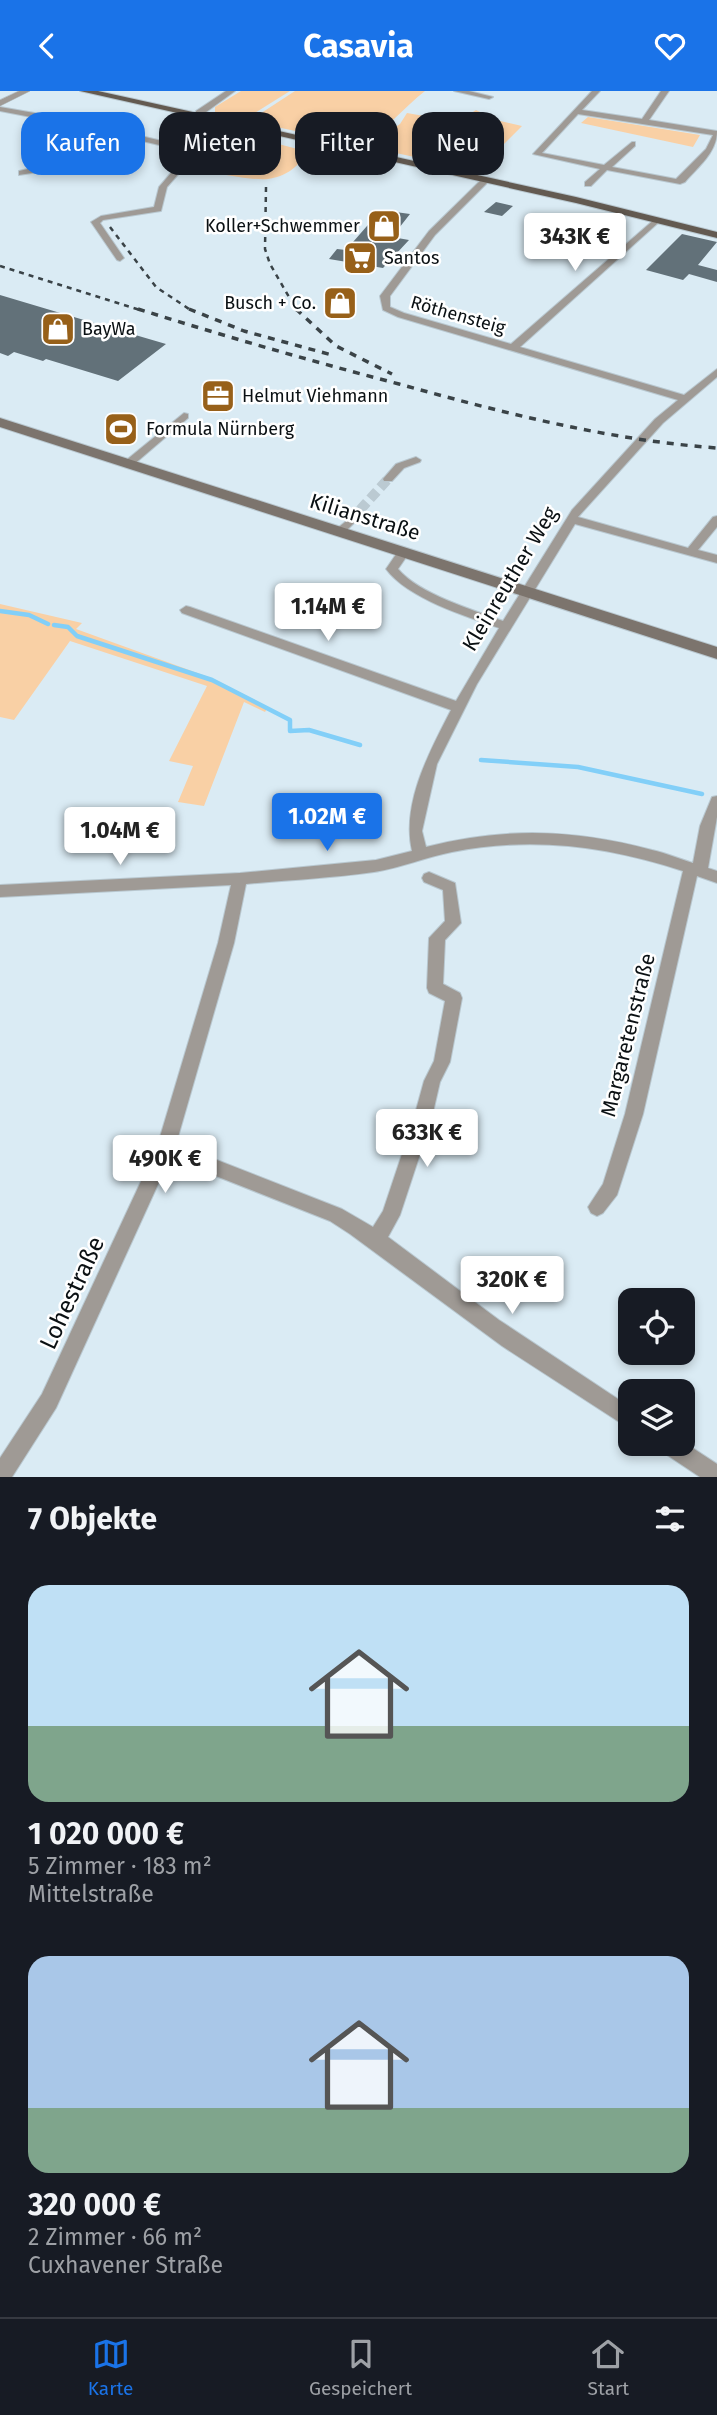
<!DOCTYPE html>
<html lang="de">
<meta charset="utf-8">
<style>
:root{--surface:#171b24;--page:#20242c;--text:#f1f3f6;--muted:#9ea1a6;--line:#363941;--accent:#1a73e8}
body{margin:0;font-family:"Fira Sans",sans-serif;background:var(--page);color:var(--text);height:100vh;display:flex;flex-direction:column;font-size:26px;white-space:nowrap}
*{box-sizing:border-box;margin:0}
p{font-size:23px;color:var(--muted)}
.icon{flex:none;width:38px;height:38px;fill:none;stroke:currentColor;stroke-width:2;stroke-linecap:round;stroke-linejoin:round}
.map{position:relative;height:1386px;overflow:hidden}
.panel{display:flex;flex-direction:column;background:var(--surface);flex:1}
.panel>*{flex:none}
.top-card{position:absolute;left:21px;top:21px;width:676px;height:63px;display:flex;gap:14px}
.controls{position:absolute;left:618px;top:1197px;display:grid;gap:14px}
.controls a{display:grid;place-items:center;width:77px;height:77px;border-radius:14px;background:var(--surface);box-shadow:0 4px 10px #0003;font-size:35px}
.price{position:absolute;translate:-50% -60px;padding:0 16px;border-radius:7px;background:#fff;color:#222;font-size:23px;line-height:46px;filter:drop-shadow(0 2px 4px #0008)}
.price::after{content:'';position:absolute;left:50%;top:42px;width:21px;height:16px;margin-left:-10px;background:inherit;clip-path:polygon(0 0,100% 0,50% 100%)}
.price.on{background:var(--accent);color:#fff}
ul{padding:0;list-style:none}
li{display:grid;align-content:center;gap:14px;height:371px;padding:0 28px}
li span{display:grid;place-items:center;height:217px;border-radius:21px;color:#555}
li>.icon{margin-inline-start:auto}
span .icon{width:126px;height:126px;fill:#fffc;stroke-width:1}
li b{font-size:30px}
h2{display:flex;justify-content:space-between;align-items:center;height:84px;padding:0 28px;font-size:30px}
.pill{padding:0 24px;border-radius:21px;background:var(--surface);box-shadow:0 4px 10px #0003;font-size:24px;line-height:63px}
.pill.on{background:var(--accent);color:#fff}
header{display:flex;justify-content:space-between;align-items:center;height:91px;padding:0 28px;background:var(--accent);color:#fff;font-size:32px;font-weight:700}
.tabs{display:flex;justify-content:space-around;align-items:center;height:98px;border-top:2px solid var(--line);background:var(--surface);font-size:19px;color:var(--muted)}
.tabs a{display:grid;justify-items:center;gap:4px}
.tabs .on{color:var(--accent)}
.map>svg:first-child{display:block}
.green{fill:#f9d0a5}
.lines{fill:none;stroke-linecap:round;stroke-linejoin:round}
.stream{stroke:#82cff8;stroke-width:4.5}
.building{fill:#627179}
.minor-tunnel{stroke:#bbcad2;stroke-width:10;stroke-dasharray:10 5;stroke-linecap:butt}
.minor-casing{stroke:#b9c8d0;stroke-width:2}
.tertiary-casing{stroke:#b9c8d0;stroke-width:1}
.secondary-casing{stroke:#b9c8d0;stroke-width:2}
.primary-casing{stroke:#b9c8d0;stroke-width:2}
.minor{fill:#9f9a95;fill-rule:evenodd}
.tertiary{fill:#9f9a95;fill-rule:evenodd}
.secondary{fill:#7c746d;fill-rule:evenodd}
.primary{fill:#635a51;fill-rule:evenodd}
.rail-far1{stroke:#3a4347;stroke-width:2.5;stroke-dasharray:5 5;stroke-linecap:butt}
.rail{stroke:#3a4347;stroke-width:3.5;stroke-dasharray:7 7;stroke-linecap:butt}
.labels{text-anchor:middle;stroke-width:5;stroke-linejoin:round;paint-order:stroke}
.far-poi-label{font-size:18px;fill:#0a1013;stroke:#fff;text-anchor:start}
.far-street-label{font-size:18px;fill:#0a1013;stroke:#fff}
.street-label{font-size:21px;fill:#0a1013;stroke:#fff}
.near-street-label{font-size:24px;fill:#0a1013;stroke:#fff}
</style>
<header><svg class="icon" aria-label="back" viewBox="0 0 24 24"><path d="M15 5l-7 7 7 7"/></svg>Casavia<svg class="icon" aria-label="heart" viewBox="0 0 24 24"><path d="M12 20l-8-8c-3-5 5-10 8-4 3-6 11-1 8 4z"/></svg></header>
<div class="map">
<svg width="717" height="1386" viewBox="0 0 717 1386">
<rect width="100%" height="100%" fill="#daebf4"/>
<!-- green -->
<g class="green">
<polygon points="241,0 290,0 247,27 215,21 215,16"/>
<path d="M 295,0 L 425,0 C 404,16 388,38 364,50 L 380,54 L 384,52 L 376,50 L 400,33 L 407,22 L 441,28 L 442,32 L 464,27 L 476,19 L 496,29 L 522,35 L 482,75 L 483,81 L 249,30 Z"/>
<polygon points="588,26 700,44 693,56 581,32"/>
<path d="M 222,38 L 305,60 C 302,75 284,86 268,88 C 251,90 207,80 187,77 L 198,62 L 193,56 Z"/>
<polygon points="0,513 82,532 76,538 214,588 268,616 265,621 244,611 204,715 178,711 193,675 169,670 207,595 70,550 14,629 0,626"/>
</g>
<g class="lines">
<!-- stream -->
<g class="stream">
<polyline points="0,520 29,524 48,533"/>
<polyline points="54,534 68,536 77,545 212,589 290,629 290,640 309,639 360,654"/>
<polyline points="481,669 578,676 702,703"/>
</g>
</g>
<!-- building -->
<g class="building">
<polygon points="496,111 513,115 502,125 484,121"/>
<polygon points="381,119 410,123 392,146 409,149 383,177 329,168 337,158 346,159"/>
<polygon points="682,143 717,151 698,174 717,179 717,191 689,183 683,189 646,179"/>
<polygon points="0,204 67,224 166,253 118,290 46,268 43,270 14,261 8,265 0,262"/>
</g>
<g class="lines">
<!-- minor-tunnel -->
<polyline class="minor-tunnel" points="350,430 388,388"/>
<!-- minor casing -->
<g class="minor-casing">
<g id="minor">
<polygon points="226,0 235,0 202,24 196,24 196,20"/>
<polygon points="454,0 469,0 493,6 489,8"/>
<path d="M 592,0 L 600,0 L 582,19 L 642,28 L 661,0 L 669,0 L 649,29 L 717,40 C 717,61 699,75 685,91 L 680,93 L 607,79 L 591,95 L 585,95 L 585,91 L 600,78 L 533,63 ZM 578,23 L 713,44 L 706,58 L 676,88 L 612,76 L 635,55 L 635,51 L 632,51 L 604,74 L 542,62 Z"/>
<polygon points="0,16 69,28 179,54 192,62 189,71 167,96 161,120 103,129 100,132 124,167 120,170 117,169 91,131 101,125 154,116 159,96 182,69 184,63 176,58 100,40 38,81 19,84 19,80 32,77 93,38 0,20"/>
<path d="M 483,87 L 490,89 L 435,144 L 390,205 L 390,216 L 404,222 L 511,253 L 656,127 L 659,127 L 659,131 L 520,256 L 684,304 L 717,278 L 717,286 L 663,332 L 578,426 L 688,457 L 713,426 L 717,425 L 717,436 L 698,459 L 717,464 L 717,472 L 575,433 L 477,593 L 437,673 L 422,740 L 426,756 C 504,736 574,738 652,759 C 666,762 680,768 693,772 L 700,735 L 712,706 L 717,705 L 717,726 L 708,777 L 717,780 L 717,792 L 697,785 L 643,1023 L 617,1104 L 603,1122 L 597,1125 L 591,1122 L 588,1116 L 603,1093 L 625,1023 L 683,780 C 606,755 532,745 452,761 C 426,766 400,777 374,781 C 332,787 289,789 246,793 L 234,852 L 176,1053 L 342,1118 L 373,1136 L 383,1120 L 413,1030 L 424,990 L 434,970 L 445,910 L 429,902 L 427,897 L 429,847 L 445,830 L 443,799 L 424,791 L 422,787 L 424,783 L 429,781 L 455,792 L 461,832 L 445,849 L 443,893 L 460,902 L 462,907 L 450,971 L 440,991 L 431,1030 L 400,1124 L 388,1146 L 499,1229 L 630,1316 L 630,1338 L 502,1255 L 350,1143 L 330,1130 L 170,1067 L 56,1317 L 12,1386 L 0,1386 L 0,1367 L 42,1303 L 157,1056 L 218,852 L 231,794 L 0,806 L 0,794 L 240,782 L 376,769 L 412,760 C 401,712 430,660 451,619 L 182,522 L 180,519 L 186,515 L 190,516 L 456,610 L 499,537 C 465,525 407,507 386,478 L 399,459 L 403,458 L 409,462 L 398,478 C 419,503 473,519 503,530 L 572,419 L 655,328 L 678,309 L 398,226 L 383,219 L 380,205 L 429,140 Z"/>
<polygon points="184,322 188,323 188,327 132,375 124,375 124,371"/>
<polygon points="416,366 421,369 420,371 404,377 392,390 384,390 383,388 396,373"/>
<polygon points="350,427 356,430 342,444 334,444 334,440"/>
<polygon points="682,1350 717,1373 717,1386 700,1386 661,1360 658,1353 682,1353"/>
</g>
</g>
<!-- tertiary casing -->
<g class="tertiary-casing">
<polygon id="tertiary" points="19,0 30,0 0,15 0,9"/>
</g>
<!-- secondary casing -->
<g class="secondary-casing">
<polygon id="secondary" points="0,327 717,556 717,568 0,336"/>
</g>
<!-- primary casing -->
<g class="primary-casing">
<polygon id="primary" points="80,0 98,0 576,106 717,141 717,147 576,112"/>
</g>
<!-- minor -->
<use href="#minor" class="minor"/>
<!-- tertiary -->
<use href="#tertiary" class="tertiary"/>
<!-- secondary -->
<use href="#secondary" class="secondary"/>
<!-- primary -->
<use href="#primary" class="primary"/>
<!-- rail-far1 -->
<g class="rail-far1">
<polyline points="266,96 265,158 270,173 297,220"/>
<polyline points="110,136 156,196 192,220"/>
<polyline points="0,175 143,220"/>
</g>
<!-- rail -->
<g class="rail">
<path d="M 138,218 C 224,245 311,270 399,293 C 504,322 608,349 717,357"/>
<polyline points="189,218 244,240 332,264"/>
<polyline points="296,218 336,255 392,283"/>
</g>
</g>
<!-- icons -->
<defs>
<g id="shop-square" transform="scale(1.75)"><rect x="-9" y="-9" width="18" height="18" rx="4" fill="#976019" stroke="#fff"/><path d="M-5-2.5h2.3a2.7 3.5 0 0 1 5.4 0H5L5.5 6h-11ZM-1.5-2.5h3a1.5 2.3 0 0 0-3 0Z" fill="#fff"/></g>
<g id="supermarket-square" transform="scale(1.75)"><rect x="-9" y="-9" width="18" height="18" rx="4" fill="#976019" stroke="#fff"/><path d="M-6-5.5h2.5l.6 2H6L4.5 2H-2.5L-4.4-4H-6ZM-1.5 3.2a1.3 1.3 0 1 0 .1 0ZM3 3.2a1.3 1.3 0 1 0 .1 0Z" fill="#fff"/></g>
<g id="office-square" transform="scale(1.75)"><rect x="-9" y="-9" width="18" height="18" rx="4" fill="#976019" stroke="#fff"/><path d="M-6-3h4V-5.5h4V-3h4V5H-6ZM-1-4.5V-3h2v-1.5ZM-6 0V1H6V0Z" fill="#fff"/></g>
<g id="stadium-square" transform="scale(1.75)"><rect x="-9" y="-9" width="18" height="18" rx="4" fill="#976019" stroke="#fff"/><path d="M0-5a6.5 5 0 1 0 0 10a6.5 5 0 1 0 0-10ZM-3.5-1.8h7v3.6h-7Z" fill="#fff"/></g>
</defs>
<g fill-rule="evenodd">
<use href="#shop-square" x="384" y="135"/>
<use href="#supermarket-square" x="360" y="167"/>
<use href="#shop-square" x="340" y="212"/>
<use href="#shop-square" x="58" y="238"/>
<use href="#office-square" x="218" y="305"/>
<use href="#stadium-square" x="121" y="338"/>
</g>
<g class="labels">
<!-- far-poi labels -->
<g class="far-poi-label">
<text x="360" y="141" text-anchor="end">Koller+Schwemmer</text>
<text x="384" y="173">Santos</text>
<text x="316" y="218" text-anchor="end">Busch + Co.</text>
<text x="82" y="244">BayWa</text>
<text x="242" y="311">Helmut Viehmann</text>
<text x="146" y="344">Formula Nürnberg</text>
</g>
<!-- far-street labels -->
<g class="far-street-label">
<text transform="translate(458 224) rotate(16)" y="6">Röthensteig</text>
</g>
<!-- street labels -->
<g class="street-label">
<text transform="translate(365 426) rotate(17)" y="7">Kilianstraße</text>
<text transform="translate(510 488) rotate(-59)" y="7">Kleinreuther Weg</text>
<text transform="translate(628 944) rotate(-76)" y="7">Margaretenstraße</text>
</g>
<!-- near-street labels -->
<g class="near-street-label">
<text transform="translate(72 1202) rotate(-65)" y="8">Lohestraße</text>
</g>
</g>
</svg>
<div class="controls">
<a><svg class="icon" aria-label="locate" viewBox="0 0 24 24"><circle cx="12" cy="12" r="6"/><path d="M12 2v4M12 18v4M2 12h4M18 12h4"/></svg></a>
<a><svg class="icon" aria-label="layers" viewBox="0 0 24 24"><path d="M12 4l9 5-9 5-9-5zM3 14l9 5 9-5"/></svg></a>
</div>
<b class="price" style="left:575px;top:182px">343K €</b>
<b class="price" style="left:328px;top:552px">1.14M €</b>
<b class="price on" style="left:327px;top:762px">1.02M €</b>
<b class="price" style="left:120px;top:776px">1.04M €</b>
<b class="price" style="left:427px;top:1078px">633K €</b>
<b class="price" style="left:165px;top:1104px">490K €</b>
<b class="price" style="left:512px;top:1225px">320K €</b>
<div class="top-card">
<a class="pill on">Kaufen</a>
<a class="pill">Mieten</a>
<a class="pill">Filter</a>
<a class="pill">Neu</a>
</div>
</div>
<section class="panel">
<h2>7 Objekte<svg class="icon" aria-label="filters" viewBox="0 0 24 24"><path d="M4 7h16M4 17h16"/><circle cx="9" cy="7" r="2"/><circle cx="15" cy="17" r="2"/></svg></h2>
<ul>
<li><span style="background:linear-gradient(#bfe0f5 65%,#7fa58c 0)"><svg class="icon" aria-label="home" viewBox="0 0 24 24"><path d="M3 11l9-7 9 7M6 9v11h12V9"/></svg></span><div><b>1 020 000 €</b><p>5 Zimmer · 183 m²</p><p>Mittelstraße</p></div></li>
<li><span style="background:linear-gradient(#a9c7e8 70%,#7fa58c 0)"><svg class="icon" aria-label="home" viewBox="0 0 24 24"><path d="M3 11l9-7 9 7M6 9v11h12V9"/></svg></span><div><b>320 000 €</b><p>2 Zimmer · 66 m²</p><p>Cuxhavener Straße</p></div></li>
</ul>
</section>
<nav class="tabs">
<a class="on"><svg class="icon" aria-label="map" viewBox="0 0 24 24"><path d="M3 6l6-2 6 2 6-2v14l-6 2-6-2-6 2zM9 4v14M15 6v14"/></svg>Karte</a>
<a><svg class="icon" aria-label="saved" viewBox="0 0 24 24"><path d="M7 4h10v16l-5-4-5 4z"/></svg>Gespeichert</a>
<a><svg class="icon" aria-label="home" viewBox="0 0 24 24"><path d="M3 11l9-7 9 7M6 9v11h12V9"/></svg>Start</a>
</nav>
